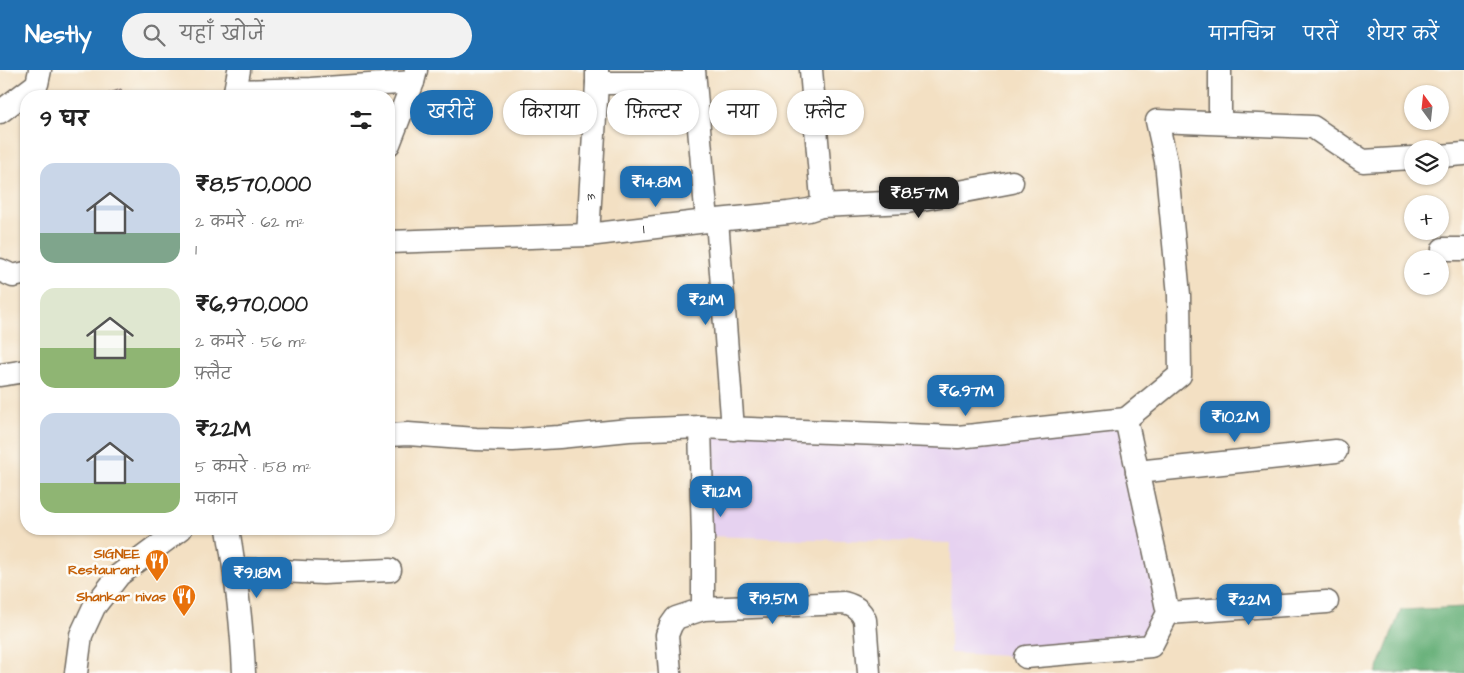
<!DOCTYPE html>
<html lang="hi">
<meta charset="utf-8">
<style>
:root{--surface:#fff;--page:#f2f2f2;--text:#222;--muted:#767676;--accent:#1f6fb2}
body{margin:0;font-family:"Architects Daughter","Playpen Sans Deva",sans-serif;background:var(--page);color:var(--text);height:100vh;display:flex;flex-direction:column;font-size:19px;white-space:nowrap}
*{box-sizing:border-box;margin:0}
p{font-size:16px;color:var(--muted)}
.icon{flex:none;width:28px;height:28px;fill:none;stroke:currentColor;stroke-width:2;stroke-linecap:round;stroke-linejoin:round}
.map{position:relative;flex:1;overflow:hidden}
.details{position:absolute;left:20px;top:20px;width:375px;height:445px;display:flex;flex-direction:column;background:var(--surface);border-radius:20px;box-shadow:0 1px 4px #0004}
.details>*{flex:none}
.guide{position:absolute;left:410px;top:20px;width:475px;height:45px;display:flex;gap:10px}
.needle{width:32px;rotate:345deg}
.tools{position:absolute;left:1404px;top:15px;display:grid;gap:10px}
.tools a{display:grid;place-items:center;width:45px;height:45px;border-radius:50%;background:var(--surface);box-shadow:0 1px 4px #0004;font-size:25px}
.price{position:absolute;translate:-50% -42px;padding:0 11px;border-radius:10px;background:var(--accent);color:#fff;font-size:16px;line-height:32px;filter:drop-shadow(0 1px 2px #0008)}
.price::after{content:'';position:absolute;left:50%;top:30px;width:15px;height:11px;margin-left:-8px;background:inherit;clip-path:polygon(0 0,100% 0,50% 100%)}
.price.on{background:#222;color:#fff}
ul{padding:0;list-style:none}
li{display:flex;align-items:center;gap:15px;height:125px;padding:0 20px}
li span{display:grid;place-items:center;flex:none;width:140px;height:100px;border-radius:15px;color:#555}
li>.icon{margin-inline-start:auto}
span .icon{width:60px;height:60px;fill:#fffc;stroke-width:1}
li b{font-size:21px}
h2{display:flex;justify-content:space-between;align-items:center;height:60px;padding:0 20px;font-size:21px}
.tag{padding:0 18px;border-radius:22px;background:var(--surface);box-shadow:0 1px 4px #0004;font-size:18px;line-height:45px}
.tag.on{background:var(--accent);color:#fff}
header{display:flex;align-items:center;gap:30px;box-sizing:border-box;height:70px;padding:0 25px;background:var(--accent);color:#fff}
header strong{font-size:24px}
nav{display:flex;gap:28px;margin-inline-start:auto;font-size:18px}
.search{width:350px;height:45px;background:var(--page);display:flex;align-items:center;gap:12px;box-sizing:border-box;padding:0 18px;border-radius:28px;color:var(--muted);font-size:19px}
.map>svg:first-child{display:block}
.built{fill:#e6d2f0}
.forest{fill:#65af77;stroke:#486d51}
.building{fill:#d093b3}
.lines{fill:none;stroke-linecap:round;stroke-linejoin:round}
.street-casing{stroke:#716a60;stroke-width:25}
.street{stroke:#fff;stroke-width:22}
.labels{text-anchor:middle;stroke-width:5;stroke-linejoin:round;paint-order:stroke}
.street-label{font-size:14px;fill:#2b2b2b;stroke:#fdfcf7}
.food-label{font-size:14px;font-weight:bold;fill:#c56008;stroke:#fdfcf7;text-anchor:end}
</style>
<header>
<strong>Nestly</strong>
<div class="search"><svg class="icon" aria-label="search" viewBox="0 0 24 24"><circle cx="10" cy="10" r="6"/><path d="M15 15l6 6"/></svg>यहाँ खोजें</div>
<nav><a>मानचित्र</a><a>परतें</a><a>शेयर करें</a></nav>
</header>
<div class="map">
<svg width="1464" height="603" viewBox="0 0 1464 603">
<rect width="100%" height="100%" fill="#fdfcf7"/>
<filter id="ink" filterUnits="userSpaceOnUse"><feTurbulence type="fractalNoise" baseFrequency=".02" numOctaves="2"/><feDisplacementMap in="SourceGraphic" scale="10" xChannelSelector="R" yChannelSelector="G"/><feConvolveMatrix kernelMatrix="1 2 1 2 8 2 1 2 1" color-interpolation-filters="sRGB"/></filter>
<filter id="wash" filterUnits="userSpaceOnUse"><feTurbulence type="fractalNoise" baseFrequency=".0096" numOctaves="4" result="noise"/><feDisplacementMap in="SourceGraphic" scale="20" xChannelSelector="R" yChannelSelector="G"/><feGaussianBlur stdDeviation="1.12" result="paint"/><feColorMatrix in="noise" values="0 0 0 0 0 0 0 0 0 0 0 0 0 0 0 0 0 1.4 0 .05"/><feComposite in="paint" operator="in"/></filter>
<g filter="url(#wash)">
<rect width="100%" height="100%" fill="#f3e0c3"/>
<!-- built -->
<polygon class="built" points="1126,349 1168,543 1151,576 1026,587 950,583 951,473 703,466 700,357 958,367"/>
<!-- forest -->
<polygon class="forest" points="1464,537 1464,603 1376,603 1401,540"/>
<g id="blocks">
<!-- building -->
<polygon class="building" points="121,19 123,26 101,26"/>
</g>
</g>
<g filter="url(#ink)">
<use href="#blocks" fill-opacity="0" stroke="#716a60" stroke-width="1"/>
<g class="lines">
<!-- street casing -->
<g class="street-casing">
<g id="street">
<polyline points="694,0 707,151"/>
<polyline points="1220,0 1220,53"/>
<polyline points="597,13 694,13"/>
<polyline points="235,21 239,0"/>
<polyline points="234,26 235,21 311,19 413,12"/>
<polyline points="0,42 37,14 40,0"/>
<polyline points="389,74 413,12 416,0"/>
<polyline points="1440,86 1464,84"/>
<polyline points="821,136 907,132 1012,112"/>
<polyline points="717,150 733,359"/>
<path id="s1" d="M 588,165 L 597,13 L 597,0"/>
<path id="s2" d="M 389,172 L 588,165 L 707,151 L 788,143 L 809,140 L 821,136 L 822,129 L 811,0"/>
<polyline points="1443,179 1464,179"/>
<polyline points="0,200 13,206 26,203"/>
<polyline points="0,305 26,301"/>
<polyline points="1126,349 1180,305 1179,225 1166,91 1157,51 1313,57 1363,91 1412,88"/>
<polyline points="700,357 703,466 703,539"/>
<polyline points="389,365 408,364 476,369 513,370 559,367 629,360 700,357 958,367 1126,349 1168,543 1151,576 1026,587"/>
<polyline points="1137,402 1336,381"/>
<path d="M 228,459 C 236,506 242,555 244,603"/>
<polyline points="235,499 323,503 390,500"/>
<polyline points="1168,543 1327,532"/>
<polyline points="76,603 81,565 94,537 119,505 181,459"/>
<path d="M 670,603 L 667,565 L 671,555 L 676,548 L 703,539 L 844,533 C 855,536 861,540 865,550 L 869,603"/>
</g>
</g>
<!-- street -->
<use href="#street" class="street"/>
</g>
</g>
<!-- icons -->
<defs>
<g id="restaurant-pin" transform="scale(1.25)"><path d="M0 17L-7.5 6A9.5 9.5 0 1 1 7.5 6Z" fill="#e8710a" stroke="#fdfcf7"/><path d="M-5-6h1v4h1v-4h1v4h1v-4h1v5L-1.5 .5V6h-2V.5L-5-1ZM5-6V6H3V1.5H1.5Q1.5-4 5-6Z" fill="#fff"/></g>
</defs>
<g fill-rule="evenodd">
<use href="#restaurant-pin" x="157" y="491"/>
<use href="#restaurant-pin" x="184" y="526"/>
</g>
<g class="labels">
<!-- street labels -->
<g class="street-label">
<text dy="5" stroke="none"><textPath href="#s1" startOffset="38">3</textPath></text>
<text dy="5" stroke="none"><textPath href="#s2" startOffset="255">1</textPath></text>
</g>
<!-- food labels -->
<g class="food-label">
<text x="140" y="488">SIGNEE<tspan x="140" dy="16">Restaurant</tspan></text>
<text x="166" y="531">Shankar nivas</text>
</g>
</g>
</svg>
<div class="tools">
<a><svg class="needle" viewBox="-14 -14 28 28"><path d="M0-13l5 13h-10z" fill="#e53935"/><path d="M0 13l5-13h-10z" fill="#767676"/></svg></a>
<a><svg class="icon" aria-label="layers" viewBox="0 0 24 24"><path d="M12 4l9 5-9 5-9-5zM3 14l9 5 9-5"/></svg></a>
<a>+</a>
<a>−</a>
</div>
<b class="price" style="left:656px;top:138px">₹14.8M</b>
<b class="price on" style="left:919px;top:149px">₹8.57M</b>
<b class="price" style="left:706px;top:256px">₹21M</b>
<b class="price" style="left:966px;top:347px">₹6.97M</b>
<b class="price" style="left:1235px;top:373px">₹10.2M</b>
<b class="price" style="left:721px;top:448px">₹11.2M</b>
<b class="price" style="left:257px;top:529px">₹9.18M</b>
<b class="price" style="left:773px;top:555px">₹19.5M</b>
<b class="price" style="left:1249px;top:556px">₹22M</b>
<div class="guide">
<a class="tag on">खरीदें</a>
<a class="tag">किराया</a>
<a class="tag">फ़िल्टर</a>
<a class="tag">नया</a>
<a class="tag">फ़्लैट</a>
</div>
<section class="details">
<h2>9 घर<svg class="icon" aria-label="filters" viewBox="0 0 24 24"><path d="M4 7h16M4 17h16"/><circle cx="9" cy="7" r="2"/><circle cx="15" cy="17" r="2"/></svg></h2>
<ul>
<li><span style="background:linear-gradient(#c9d6e8 70%,#7fa58c 0)"><svg class="icon" aria-label="home" viewBox="0 0 24 24"><path d="M3 11l9-7 9 7M6 9v11h12V9"/></svg></span><div><b>₹8,570,000</b><p>2 कमरे · 62 m²</p><p>1</p></div></li>
<li><span style="background:linear-gradient(#dfe7d0 60%,#8fb573 0)"><svg class="icon" aria-label="home" viewBox="0 0 24 24"><path d="M3 11l9-7 9 7M6 9v11h12V9"/></svg></span><div><b>₹6,970,000</b><p>2 कमरे · 56 m²</p><p>फ़्लैट</p></div></li>
<li><span style="background:linear-gradient(#c9d6e8 70%,#8fb573 0)"><svg class="icon" aria-label="home" viewBox="0 0 24 24"><path d="M3 11l9-7 9 7M6 9v11h12V9"/></svg></span><div><b>₹22M</b><p>5 कमरे · 158 m²</p><p>मकान</p></div></li>
</ul>
</section>
</div>
